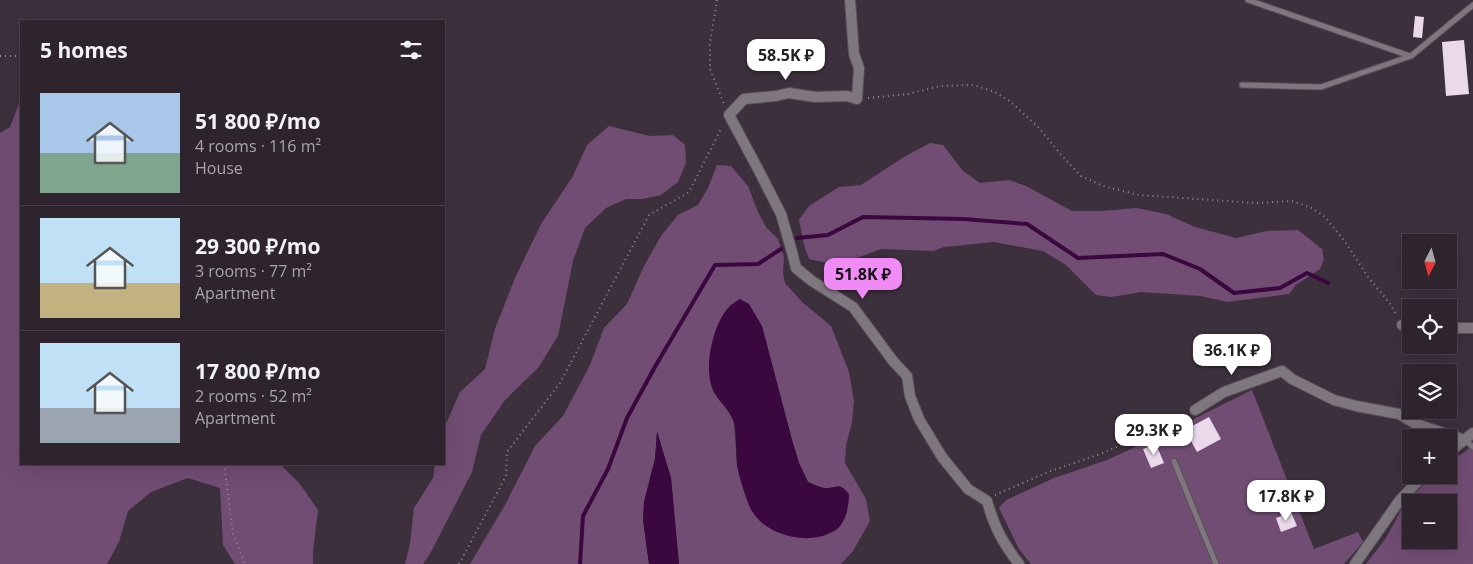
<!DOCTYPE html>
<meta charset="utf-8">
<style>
:root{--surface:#2e242e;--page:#3a303a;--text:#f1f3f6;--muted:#a7a4aa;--line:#49414a;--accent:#f08bf6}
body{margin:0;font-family:"Open Sans",sans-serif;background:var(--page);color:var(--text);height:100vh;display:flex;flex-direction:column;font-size:19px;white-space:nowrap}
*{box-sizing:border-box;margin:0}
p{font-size:16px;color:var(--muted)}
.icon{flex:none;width:28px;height:28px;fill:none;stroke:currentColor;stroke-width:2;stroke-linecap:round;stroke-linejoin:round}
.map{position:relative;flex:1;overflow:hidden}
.panel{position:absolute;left:20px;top:20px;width:425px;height:445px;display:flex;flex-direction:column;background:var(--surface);border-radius:0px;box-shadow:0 5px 20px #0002,0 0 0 1px var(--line)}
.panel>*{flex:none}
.needle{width:32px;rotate:186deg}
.controls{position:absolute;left:1402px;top:234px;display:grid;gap:10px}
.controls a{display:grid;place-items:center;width:55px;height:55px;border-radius:0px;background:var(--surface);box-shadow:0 5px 20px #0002,0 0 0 1px var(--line);font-size:25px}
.price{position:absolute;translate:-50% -42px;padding:0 11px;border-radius:10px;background:#fff;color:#222;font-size:16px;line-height:32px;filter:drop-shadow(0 1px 2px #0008)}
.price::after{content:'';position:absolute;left:50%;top:30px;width:15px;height:11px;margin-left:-8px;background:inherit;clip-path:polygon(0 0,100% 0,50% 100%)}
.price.selected{background:var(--accent);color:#111}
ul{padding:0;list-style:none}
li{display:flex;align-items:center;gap:15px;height:125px;padding:0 20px}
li+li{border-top:1px solid var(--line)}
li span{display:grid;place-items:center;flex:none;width:140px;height:100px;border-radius:0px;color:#555}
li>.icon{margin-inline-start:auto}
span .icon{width:60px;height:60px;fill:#fffc;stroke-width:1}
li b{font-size:21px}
h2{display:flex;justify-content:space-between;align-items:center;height:60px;padding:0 20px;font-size:21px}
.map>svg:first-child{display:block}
.green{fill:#714d73;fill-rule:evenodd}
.water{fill:#3a073e}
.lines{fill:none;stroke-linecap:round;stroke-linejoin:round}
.stream{stroke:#3a073e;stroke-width:4}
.building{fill:#e9d9ea}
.lane-casing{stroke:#5a4e5a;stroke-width:7}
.street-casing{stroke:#5a4e5a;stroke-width:12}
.path{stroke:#958a95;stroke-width:2;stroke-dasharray:1 4;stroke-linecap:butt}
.lane{stroke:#7e777e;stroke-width:5}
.street{stroke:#7e777e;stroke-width:10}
</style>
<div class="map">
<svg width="1473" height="564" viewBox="0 0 1473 564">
<rect width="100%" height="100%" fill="#3d303d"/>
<!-- green -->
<g class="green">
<polygon points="21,98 21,464 280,464 300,484 318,510 313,552 313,564 235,564 223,545 220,488 188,478 151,492 128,511 119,542 107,564 0,564 0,133 10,127"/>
<polygon points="609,126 650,136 673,135 685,145 686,163 678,182 661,195 642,199 626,199 606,208 585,228 573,261 558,336 538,368 505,400 481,435 472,472 431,552 423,564 405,564 410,544 414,508 433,478 435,464 444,464 444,428 460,392 485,369 495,329 515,278 541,224 573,176 587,145"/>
<polygon points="930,143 943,145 963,171 980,183 1009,180 1026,186 1072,211 1102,211 1137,208 1166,214 1195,227 1236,238 1267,231 1298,230 1322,249 1324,259 1320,269 1296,285 1289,294 1227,302 1201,296 1141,292 1111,297 1096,295 1066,265 1043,251 994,242 944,247 933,251 881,249 854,259 827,263 809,259 804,245 799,220 809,206 839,187 861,185 904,157"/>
<path d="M 717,165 L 731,166 L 748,186 L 758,212 L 766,227 L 778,239 L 784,257 L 783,273 L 785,283 L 802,302 L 831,326 L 849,372 L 854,401 L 852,423 L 846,445 L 845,463 L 866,499 L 870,521 L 853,551 L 841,564 L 679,564 L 671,478 L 657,433 L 655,459 L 644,502 L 643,520 L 649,564 L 470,564 L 505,505 L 535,446 L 563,416 L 590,365 L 604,328 L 627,304 L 644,266 L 661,236 L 678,215 L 698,205 L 708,188 ZM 762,326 L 792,440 L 799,463 L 808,482 C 813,484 819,487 824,488 C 838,489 838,481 849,494 L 752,511 L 737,466 L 734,421 L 725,406 L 715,393 L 710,378 Z"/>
<polygon points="1252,390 1314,549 1358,532 1363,542 1344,564 1031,564 1019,549 999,508 1006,500 1054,478 1107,460 1172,430"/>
<path d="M 1473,444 L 1473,564 L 1366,564 L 1386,538 L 1405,503 L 1434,475 L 1449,475 L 1449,461 L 1465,452 ZM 1411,502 L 1449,502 L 1449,540 L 1411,540 Z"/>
</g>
<!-- water -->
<g class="water">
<path d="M 740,299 L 749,304 L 762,326 L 792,440 L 799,463 L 808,482 C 813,484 819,487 824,488 C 838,489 838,481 849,494 C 849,506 846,522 837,529 C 812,547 767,537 752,511 C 747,503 738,474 737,464 C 736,450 737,436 734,423 C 731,411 721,404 715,394 C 702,373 712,326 728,308 C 731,304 736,302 740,299 Z"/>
<polygon points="657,431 671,478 679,564 649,564 643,520 644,502 655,459"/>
</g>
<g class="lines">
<!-- stream -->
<g class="stream">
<polyline points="797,238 828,235 863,217 963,219 1027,224 1078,258 1163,254 1200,269 1234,293 1280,288 1307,273 1328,283"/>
<polyline points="580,564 583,516 608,469 627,418 656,365 715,265 758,264 781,249"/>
</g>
</g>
<!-- building -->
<g class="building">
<polygon points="1415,16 1424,17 1422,38 1413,37"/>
<polygon points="1464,40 1469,94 1446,96 1442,42"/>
<polygon points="1209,417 1221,439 1197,452 1185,430"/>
<polygon points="1156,444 1164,463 1151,468 1143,449"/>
<polygon points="1291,512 1297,526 1281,532 1276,518"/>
</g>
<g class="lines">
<!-- lane casing -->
<g class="lane-casing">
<g id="lane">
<polyline points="1248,0 1410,56"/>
<polyline points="1242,85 1321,87 1411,56 1473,5"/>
<polyline points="1465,440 1473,447"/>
<polyline points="1174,461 1216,564"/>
</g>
</g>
<!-- street casing -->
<g class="street-casing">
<g id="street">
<path d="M 850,0 L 854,54 L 859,68 L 857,99 L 847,96 L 815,97 L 789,93 L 776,96 L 744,99 L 729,115 L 758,169 L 781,214 L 792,252 L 796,268 L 812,281 L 853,307 L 893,361 L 907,376 L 910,396 L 919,419 L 942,457 L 968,489 L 987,501 C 994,527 1003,543 1019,564"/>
<polyline points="1402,325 1411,326"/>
<polyline points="1449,328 1473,328"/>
<polyline points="1195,410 1224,392 1282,371 1292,379 1334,400 1356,406 1399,414 1416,424 1465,440"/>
<polyline points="1449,452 1473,433"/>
<polyline points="1355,564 1400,500 1424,475"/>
</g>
</g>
<!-- path -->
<g class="path">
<polyline points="717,0 710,43 710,69 724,104"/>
<polyline points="0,56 21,56"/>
<polyline points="868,98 908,94 940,86 974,85 995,92 1010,101 1039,128 1063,157 1081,176 1103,186 1139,195 1256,203 1292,201 1312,208 1325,217 1346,243 1368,277 1391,305 1397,316"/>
<polyline points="224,464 233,534 245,564"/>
<polyline points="995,495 1048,472 1103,453 1187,415"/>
<polyline points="459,564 506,476 507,452 560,383 649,215 689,192 722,127"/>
</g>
<!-- lane -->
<use href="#lane" class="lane"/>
<!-- street -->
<use href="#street" class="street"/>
</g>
</svg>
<div class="controls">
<a><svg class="needle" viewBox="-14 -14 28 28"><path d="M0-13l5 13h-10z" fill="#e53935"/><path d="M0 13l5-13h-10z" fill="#a7a4aa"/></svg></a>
<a><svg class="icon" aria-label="locate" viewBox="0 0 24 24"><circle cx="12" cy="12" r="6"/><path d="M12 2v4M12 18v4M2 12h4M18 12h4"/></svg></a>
<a><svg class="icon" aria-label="layers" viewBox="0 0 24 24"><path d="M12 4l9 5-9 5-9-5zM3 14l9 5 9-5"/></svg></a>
<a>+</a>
<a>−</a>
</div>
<b class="price" style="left:786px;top:81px">58.5K ₽</b>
<b class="price selected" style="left:863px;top:300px">51.8K ₽</b>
<b class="price" style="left:1232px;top:376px">36.1K ₽</b>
<b class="price" style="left:1154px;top:456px">29.3K ₽</b>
<b class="price" style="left:1286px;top:522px">17.8K ₽</b>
<section class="panel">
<h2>5 homes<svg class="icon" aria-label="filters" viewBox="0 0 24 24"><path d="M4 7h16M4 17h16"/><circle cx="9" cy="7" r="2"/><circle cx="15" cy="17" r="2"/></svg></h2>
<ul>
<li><span style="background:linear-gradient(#a9c7e8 60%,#7fa58c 0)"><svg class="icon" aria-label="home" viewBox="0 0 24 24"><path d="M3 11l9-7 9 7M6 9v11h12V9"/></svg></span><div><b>51 800 ₽/mo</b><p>4 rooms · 116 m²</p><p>House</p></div></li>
<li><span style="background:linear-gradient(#bfe0f5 65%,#c2b280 0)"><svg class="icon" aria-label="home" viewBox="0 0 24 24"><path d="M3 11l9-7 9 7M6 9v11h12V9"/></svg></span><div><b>29 300 ₽/mo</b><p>3 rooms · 77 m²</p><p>Apartment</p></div></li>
<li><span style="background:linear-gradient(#bfe0f5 65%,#9aa5b1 0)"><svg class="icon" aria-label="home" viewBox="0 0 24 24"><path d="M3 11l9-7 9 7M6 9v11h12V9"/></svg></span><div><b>17 800 ₽/mo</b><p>2 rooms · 52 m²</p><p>Apartment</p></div></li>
</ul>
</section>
</div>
